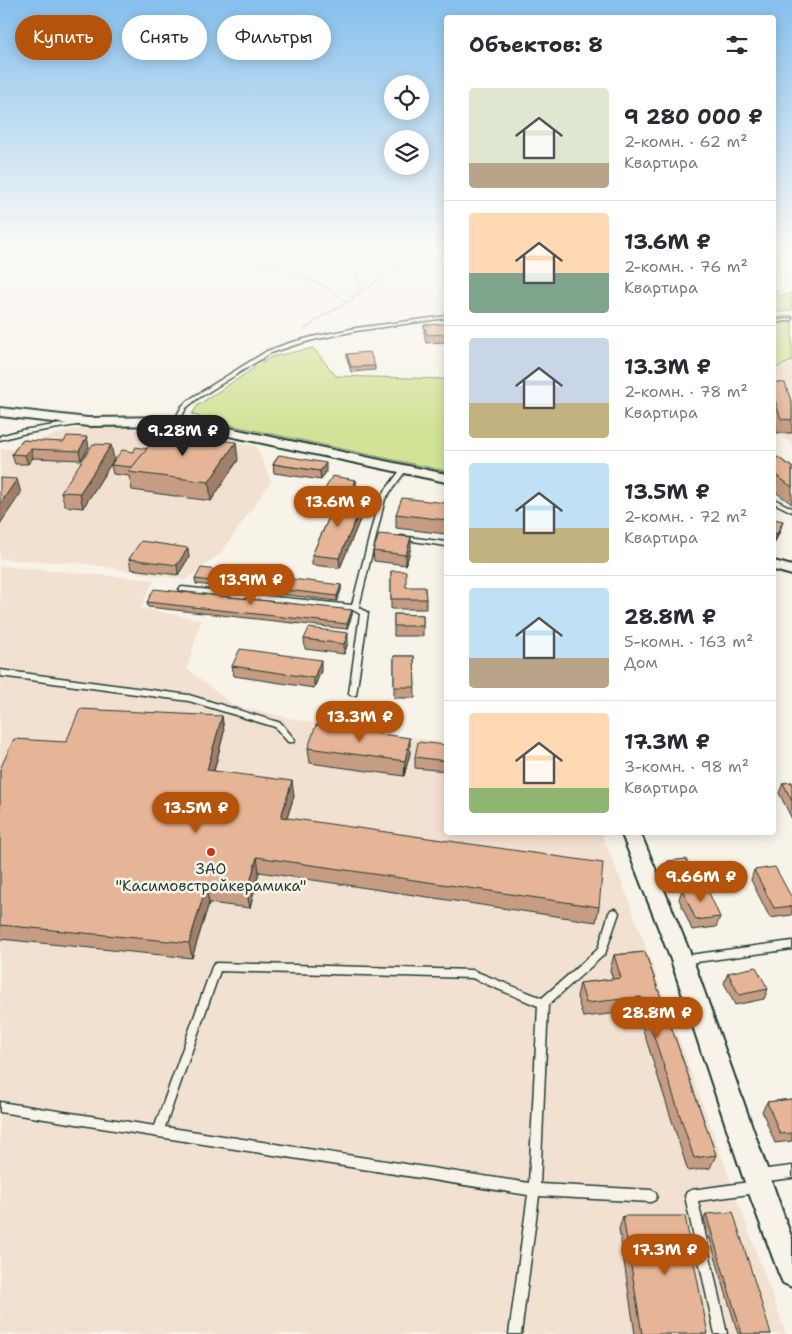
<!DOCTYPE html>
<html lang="ru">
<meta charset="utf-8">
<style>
:root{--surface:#fff;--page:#f7f7f7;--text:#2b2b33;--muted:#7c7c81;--line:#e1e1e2;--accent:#b45309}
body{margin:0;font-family:"Shantell Sans",sans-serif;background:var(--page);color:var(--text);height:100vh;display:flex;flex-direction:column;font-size:19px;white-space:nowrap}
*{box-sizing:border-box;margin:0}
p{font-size:16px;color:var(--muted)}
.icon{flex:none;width:28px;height:28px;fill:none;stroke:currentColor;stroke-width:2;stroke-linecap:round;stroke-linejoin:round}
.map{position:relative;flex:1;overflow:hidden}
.panel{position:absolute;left:444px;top:15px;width:332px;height:820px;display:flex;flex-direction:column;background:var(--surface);border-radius:5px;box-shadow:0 2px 12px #0003}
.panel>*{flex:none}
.hud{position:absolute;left:15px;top:15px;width:354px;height:45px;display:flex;gap:10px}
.buttons{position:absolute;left:384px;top:75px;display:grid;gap:10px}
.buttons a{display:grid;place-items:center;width:45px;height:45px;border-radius:50%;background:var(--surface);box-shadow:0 2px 12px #0003;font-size:25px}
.price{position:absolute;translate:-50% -42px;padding:0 11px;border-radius:18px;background:var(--accent);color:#fff;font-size:16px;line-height:32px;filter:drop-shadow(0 1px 2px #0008)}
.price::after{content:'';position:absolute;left:50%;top:30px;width:15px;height:11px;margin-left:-8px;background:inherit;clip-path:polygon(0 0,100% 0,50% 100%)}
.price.on{background:#222;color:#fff}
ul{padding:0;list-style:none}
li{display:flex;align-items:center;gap:15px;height:125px;padding:0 25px}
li+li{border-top:1px solid var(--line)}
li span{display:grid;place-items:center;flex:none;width:140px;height:100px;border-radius:5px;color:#555}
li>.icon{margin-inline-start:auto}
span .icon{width:60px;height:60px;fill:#fffc;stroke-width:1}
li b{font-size:21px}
h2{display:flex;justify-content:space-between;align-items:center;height:60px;padding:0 25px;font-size:21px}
.pill{padding:0 18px;border-radius:22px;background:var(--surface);box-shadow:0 2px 12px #0003;font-size:18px;line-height:45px}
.pill.on{background:var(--accent);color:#fff}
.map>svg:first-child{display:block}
.built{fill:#f2e0d0}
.green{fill:#d2e296;stroke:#789065}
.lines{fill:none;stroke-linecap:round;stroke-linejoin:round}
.service-casing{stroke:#1f3d34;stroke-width:3}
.minor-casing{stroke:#1f3d34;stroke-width:4}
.path{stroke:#1f3d34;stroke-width:2;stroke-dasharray:0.5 2.5;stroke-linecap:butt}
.service{fill:#f7f3e8;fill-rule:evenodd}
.minor{fill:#f7f3e8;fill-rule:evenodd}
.wall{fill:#c69c82;stroke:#1f3d34}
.shaded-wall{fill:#a17f6a;stroke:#1f3d34}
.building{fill:#e6b597;stroke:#1f3d34}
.poi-dot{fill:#c8321e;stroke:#f7f3e8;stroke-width:2}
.labels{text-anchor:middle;stroke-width:5;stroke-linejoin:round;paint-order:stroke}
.poi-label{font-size:15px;fill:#1f3d34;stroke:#f7f3e8}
</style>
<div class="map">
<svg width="792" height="1334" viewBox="0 0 792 1334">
<rect width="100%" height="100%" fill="#f7f3e8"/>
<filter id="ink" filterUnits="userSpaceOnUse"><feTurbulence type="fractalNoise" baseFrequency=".02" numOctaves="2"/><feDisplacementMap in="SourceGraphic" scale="10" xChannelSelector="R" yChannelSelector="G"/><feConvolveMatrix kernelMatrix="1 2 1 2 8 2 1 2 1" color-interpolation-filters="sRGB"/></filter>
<g filter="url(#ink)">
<!-- built -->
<g class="built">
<polygon points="792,363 792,444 777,433 774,421 774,371"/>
<polygon points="113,426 256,446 271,481 221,553 185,580 82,563 0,559 1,449 11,449 70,430"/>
<polygon points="0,566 154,580 141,608 201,620 187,669 233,705 303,721 446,743 446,832 601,833 626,893 786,1334 0,1334"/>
</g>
<!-- green -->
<g class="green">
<polygon points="774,289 781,296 792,293 792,310 774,313"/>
<polygon points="792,315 792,361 774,369 774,318"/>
<polygon points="313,348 336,376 446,379 446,471 206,420 192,414 198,405 271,357"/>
</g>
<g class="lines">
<!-- service casing -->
<g class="service-casing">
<g id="service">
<polygon points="446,316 446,318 356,331 313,340 292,346 271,353 197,399 186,408 179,422 177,423 174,421 182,406 193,397 267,351 289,343 312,337 356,328"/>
<polygon points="792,318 792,320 774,323 774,321"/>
<polygon points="81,421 84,423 83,424 22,434 0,440 0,436 22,430"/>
<polygon points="404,467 407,469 385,499 359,607 368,613 356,695 350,695 349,693 360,614 353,610 182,591 179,589 182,587 352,605 379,499 402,468"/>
<polygon points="774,499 792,508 792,512 774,503"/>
<polygon points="401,536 446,542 446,546 399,539 398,538"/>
<polygon points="0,670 189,695 281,723 295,740 294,742 288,742 275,727 189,701 0,676"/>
<path d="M 614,909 L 617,910 L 619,913 L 605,954 L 548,1005 L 540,1184 L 651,1190 L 655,1192 L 657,1196 L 655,1200 L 651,1202 L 539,1196 L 521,1334 L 509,1334 L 528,1195 L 0,1112 L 0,1102 L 155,1126 L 212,967 L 214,964 L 217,963 L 472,970 L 542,998 L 598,949 L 609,913 L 611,910 ZM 220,971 L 472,978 L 538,1006 L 529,1183 L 165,1127 Z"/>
<polygon points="792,941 792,949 682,964 679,963 677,960 679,957 682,956"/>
<polygon points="792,1166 792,1178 759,1182 755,1180 753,1176 755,1172 759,1170"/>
<polygon points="757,1181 761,1183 763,1187 761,1191 757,1193 698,1201 727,1334 715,1334 685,1196 687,1192 691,1190"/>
</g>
</g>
<!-- minor casing -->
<g class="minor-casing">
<g id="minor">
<polygon points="0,408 88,418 177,417 446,474 446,482 177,425 88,426 0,416"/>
<polygon points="774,561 792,566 792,575 774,570"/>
<polygon points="621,832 640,832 693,960 792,1239 792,1287 783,1283 779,1274 743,1177 671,960"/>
</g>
</g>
<!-- path -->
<g class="path">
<polyline points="210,247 233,256 278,268 325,286 347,303 401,264 430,247"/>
<polyline points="247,247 276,266"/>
<polyline points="350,247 360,288 351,299"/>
<polyline points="305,329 323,316 346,304"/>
</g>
<!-- service -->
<use href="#service" class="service"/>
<!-- minor -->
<use href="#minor" class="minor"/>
</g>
<!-- wall -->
<g class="wall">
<polygon points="446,324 446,342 426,343 424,333 424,325"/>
<polygon points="347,354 375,366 375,370 351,372 347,358"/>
<polygon points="774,382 792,404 792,433 777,433 774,421"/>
<polygon points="22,440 89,447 81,460 33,458 28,464 15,464 12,454"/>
<polygon points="774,455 792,467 792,504 774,491"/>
<polygon points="114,459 83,508 65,506 61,492"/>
<polygon points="238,460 211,501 132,490 129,476 113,474 111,465"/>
<polygon points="273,464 326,472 321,480 274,473"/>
<polygon points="356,480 356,489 351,499 364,501 364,510 340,568 312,565 312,555 335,504 324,502 323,493"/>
<polygon points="446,503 446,534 396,528 396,514"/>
<polygon points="774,519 780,531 774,544"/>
<polygon points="411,547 406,565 374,561 373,551"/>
<polygon points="189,557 178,575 131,569 129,559"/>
<polygon points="391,571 406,587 426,599 426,609 391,609"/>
<polygon points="195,579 341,585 341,590 337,601 196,584"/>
<polygon points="147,602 352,610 352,615 347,629 148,607"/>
<polygon points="394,614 423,615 423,636 394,636"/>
<polygon points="304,639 348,643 344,654 305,649"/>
<polygon points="394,656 414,656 415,698 394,698"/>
<polygon points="232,666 321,671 314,688 234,676"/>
<polygon points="222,716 224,732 214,771 294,796 287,818 599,907 596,922 259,872 250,908 209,903 192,958 0,939 0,769 66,742"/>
<polygon points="446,745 446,771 415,768 415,757"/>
<polygon points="308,748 410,753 404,776 310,763"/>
<polygon points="792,782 792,819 779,793 783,783"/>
<polygon points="668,861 694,878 692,883 675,885 667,866"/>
<polygon points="754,870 792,898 792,915 770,918 751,880"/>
<polygon points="682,889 720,917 716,927 692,930 679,899"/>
<polygon points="645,952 716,1155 710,1168 688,1171 637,1011 583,1017 577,997 580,983 613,979 610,970 614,955"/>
<polygon points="728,973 768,989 764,999 735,1005 724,983"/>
<polygon points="792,1099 792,1141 775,1143 762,1111 767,1102"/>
<polygon points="706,1214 771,1334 738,1334 704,1219"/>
<polygon points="623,1216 708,1334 635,1334 619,1229"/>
</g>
<!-- shaded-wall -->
<g class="shaded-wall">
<polygon points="87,437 89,447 81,460 79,451"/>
<polygon points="236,442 238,460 211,501 209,482"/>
<polygon points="111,445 114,459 83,508 80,493"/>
<polygon points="31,449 33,458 28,464 25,455"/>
<polygon points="326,463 326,472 321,480 320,471"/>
<polygon points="17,479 21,493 0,524 0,504"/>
<polygon points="356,480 356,489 348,506 348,496"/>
<polygon points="364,501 364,510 340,568 339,558"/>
<polygon points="783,521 780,531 774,544 777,534"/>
<polygon points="411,537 411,547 406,565 406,555"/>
<polygon points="188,548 189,557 178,575 177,565"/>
<polygon points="341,585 341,590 337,601 337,596"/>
<polygon points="352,610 352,615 347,629 347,624"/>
<polygon points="348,633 348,643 344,654 344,644"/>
<polygon points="321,660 321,671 314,688 314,678"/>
<polygon points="222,716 224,732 210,785 207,770"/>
<polygon points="410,738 410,753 404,776 405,761"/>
<polygon points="292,781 294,796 282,832 281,817"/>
<polygon points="257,857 259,872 250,908 247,893"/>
<polygon points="206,887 209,903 192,958 189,943"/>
</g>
<!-- building -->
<g class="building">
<polygon points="446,324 446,334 427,335 424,325"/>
<polygon points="370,352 375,366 351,367 347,354"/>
<polygon points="774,382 785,383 792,404 792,420 781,419 774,397"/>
<polygon points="159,433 236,442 209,482 128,472"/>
<polygon points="67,436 87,437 79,451 31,449 25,455 12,454 22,440 64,442"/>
<polygon points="93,444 111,445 80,493 61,492"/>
<polygon points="136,447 147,449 132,467 111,465 122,450 133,452"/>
<polygon points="279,455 326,463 320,471 273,464"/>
<polygon points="774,455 792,467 792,487 774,474"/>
<polygon points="332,476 356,480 348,496 323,493"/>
<polygon points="0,478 17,479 0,504"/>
<polygon points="338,498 364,501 339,558 312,555"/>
<polygon points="402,498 446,503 446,520 396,514"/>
<polygon points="774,519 783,521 777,534 774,533"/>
<polygon points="379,534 411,537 406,555 373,551"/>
<polygon points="141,541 188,548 177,565 129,559"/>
<polygon points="201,568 341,585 337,596 195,579"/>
<polygon points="391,571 406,571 406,587 425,587 426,599 391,599"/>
<polygon points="154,589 352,610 347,624 147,602"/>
<polygon points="394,614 423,615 423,626 394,626"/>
<polygon points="309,628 348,633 344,644 304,639"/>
<polygon points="240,649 321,660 314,678 232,666"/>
<polygon points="394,656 414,656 415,687 394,687"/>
<polygon points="80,709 222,716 207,770 292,781 281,817 603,863 599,907 257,857 247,893 206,887 189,943 0,925 0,769 14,739 66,742"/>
<polygon points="316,725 410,738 405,761 308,748"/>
<polygon points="418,742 446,745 446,761 415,757"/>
<polygon points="792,782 792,801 783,783"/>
<polygon points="686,859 694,878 676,880 668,861"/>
<polygon points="775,867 792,898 792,906 774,908 754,870"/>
<polygon points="706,886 720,917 696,920 682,889"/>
<polygon points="645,952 716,1155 694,1158 641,997 586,1003 580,983 621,978 614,955"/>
<polygon points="756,967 768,989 739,995 728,973"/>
<polygon points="792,1099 792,1133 780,1134 767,1102"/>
<polygon points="733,1212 771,1334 742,1334 706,1214"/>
<polygon points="623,1216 685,1216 708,1334 642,1334"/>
</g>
</g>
<!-- sky -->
<linearGradient id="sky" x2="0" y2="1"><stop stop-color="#86c0ed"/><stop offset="0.57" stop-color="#fbfaf5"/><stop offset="1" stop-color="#fbfaf5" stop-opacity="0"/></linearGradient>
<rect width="792" height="434" fill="url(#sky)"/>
<!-- markers -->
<circle class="poi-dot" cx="211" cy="852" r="5"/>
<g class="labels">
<!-- poi labels -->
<g class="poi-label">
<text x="211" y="874">ЗАО<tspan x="211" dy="17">"Касимовстройкерамика"</tspan></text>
</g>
</g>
</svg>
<div class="buttons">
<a><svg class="icon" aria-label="locate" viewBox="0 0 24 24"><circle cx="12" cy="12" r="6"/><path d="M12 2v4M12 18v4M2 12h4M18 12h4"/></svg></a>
<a><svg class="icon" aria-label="layers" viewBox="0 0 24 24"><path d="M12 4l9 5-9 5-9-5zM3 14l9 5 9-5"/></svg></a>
</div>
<b class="price on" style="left:183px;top:457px">9.28M ₽</b>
<b class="price" style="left:338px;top:528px">13.6M ₽</b>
<b class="price" style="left:251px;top:606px">13.9M ₽</b>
<b class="price" style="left:360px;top:743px">13.3M ₽</b>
<b class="price" style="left:196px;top:834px">13.5M ₽</b>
<b class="price" style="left:701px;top:903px">9.66M ₽</b>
<b class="price" style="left:657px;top:1039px">28.8M ₽</b>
<b class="price" style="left:665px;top:1276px">17.3M ₽</b>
<div class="hud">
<a class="pill on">Купить</a>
<a class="pill">Снять</a>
<a class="pill">Фильтры</a>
</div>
<section class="panel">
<h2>Объектов: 8<svg class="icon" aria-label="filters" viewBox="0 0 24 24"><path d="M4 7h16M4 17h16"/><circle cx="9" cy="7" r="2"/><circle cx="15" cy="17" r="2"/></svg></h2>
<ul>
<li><span style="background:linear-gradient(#dfe7d0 75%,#b9a48a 0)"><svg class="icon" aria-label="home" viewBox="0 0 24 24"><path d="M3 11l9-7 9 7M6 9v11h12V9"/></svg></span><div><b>9 280 000 ₽</b><p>2-комн. · 62 m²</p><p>Квартира</p></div></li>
<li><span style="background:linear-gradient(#ffd9b3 60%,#7fa58c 0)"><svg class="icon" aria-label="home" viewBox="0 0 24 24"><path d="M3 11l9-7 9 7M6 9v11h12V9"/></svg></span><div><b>13.6M ₽</b><p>2-комн. · 76 m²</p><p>Квартира</p></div></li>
<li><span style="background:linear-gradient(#c9d6e8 65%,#c2b280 0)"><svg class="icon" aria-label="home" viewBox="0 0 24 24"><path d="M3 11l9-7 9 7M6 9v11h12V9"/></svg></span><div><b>13.3M ₽</b><p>2-комн. · 78 m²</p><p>Квартира</p></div></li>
<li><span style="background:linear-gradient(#bfe0f5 65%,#c2b280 0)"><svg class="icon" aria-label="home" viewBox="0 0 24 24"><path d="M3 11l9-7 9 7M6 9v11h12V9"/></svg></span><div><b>13.5M ₽</b><p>2-комн. · 72 m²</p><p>Квартира</p></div></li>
<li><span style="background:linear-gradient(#bfe0f5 70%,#b9a48a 0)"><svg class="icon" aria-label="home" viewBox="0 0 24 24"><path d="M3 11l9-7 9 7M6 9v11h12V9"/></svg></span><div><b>28.8M ₽</b><p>5-комн. · 163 m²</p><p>Дом</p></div></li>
<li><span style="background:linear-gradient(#ffd9b3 75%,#8fb573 0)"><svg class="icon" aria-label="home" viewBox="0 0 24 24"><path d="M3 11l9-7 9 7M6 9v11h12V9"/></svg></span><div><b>17.3M ₽</b><p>3-комн. · 98 m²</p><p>Квартира</p></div></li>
</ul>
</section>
</div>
